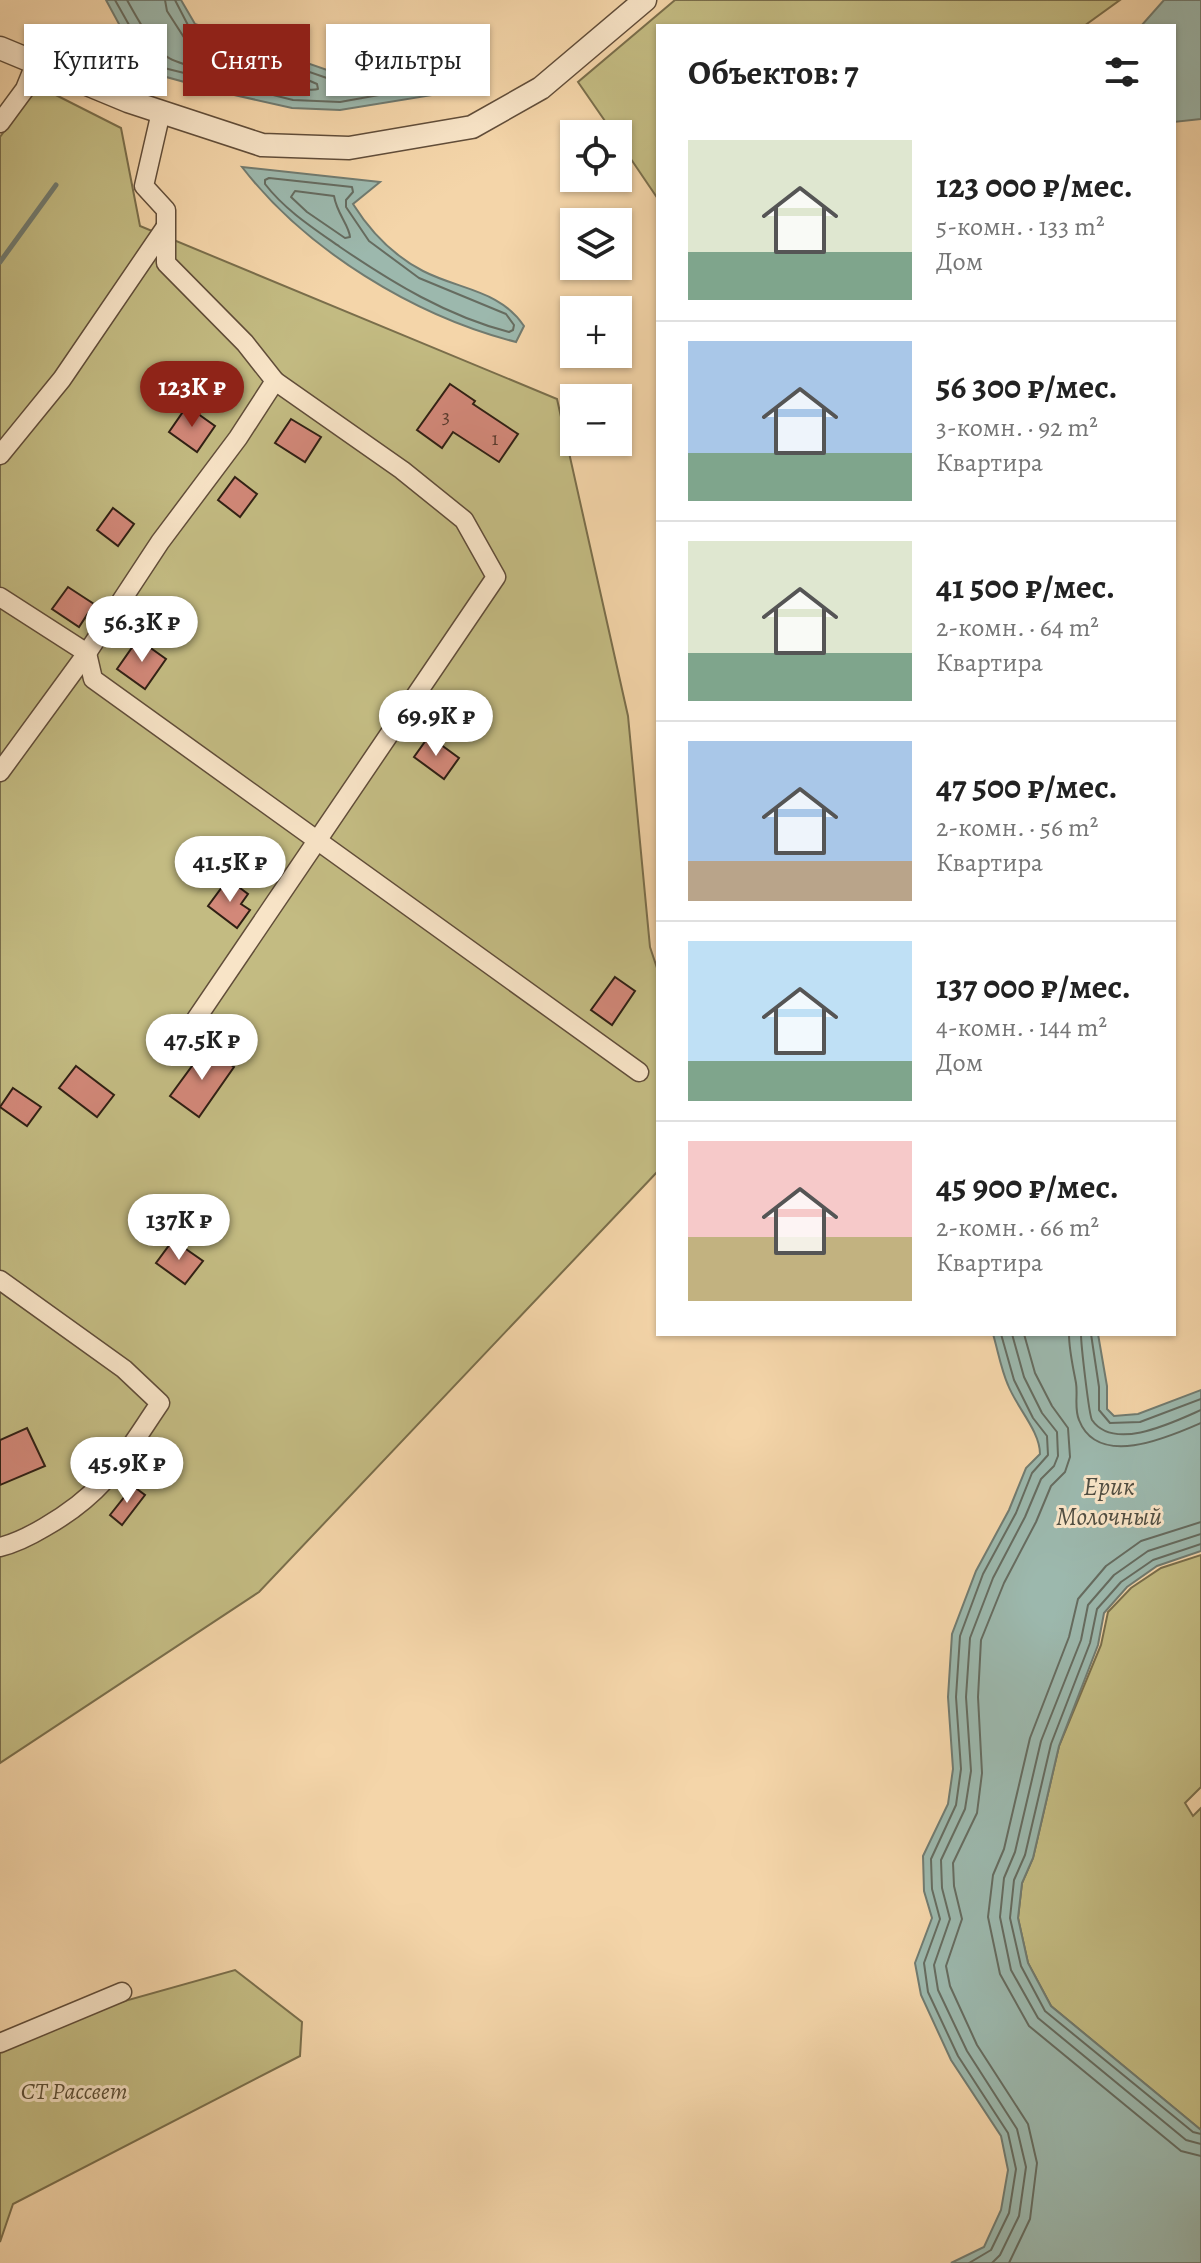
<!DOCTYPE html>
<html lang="ru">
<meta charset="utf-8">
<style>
:root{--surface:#fff;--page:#f6f6f6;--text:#222;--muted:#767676;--line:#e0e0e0;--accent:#8f2418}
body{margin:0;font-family:Alegreya,serif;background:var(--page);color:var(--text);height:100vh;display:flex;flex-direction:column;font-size:30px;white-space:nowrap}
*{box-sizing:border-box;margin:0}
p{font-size:26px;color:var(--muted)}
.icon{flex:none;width:44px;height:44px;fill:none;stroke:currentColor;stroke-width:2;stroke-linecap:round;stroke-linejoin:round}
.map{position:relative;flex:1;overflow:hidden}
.sheet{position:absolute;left:656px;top:24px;width:520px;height:1312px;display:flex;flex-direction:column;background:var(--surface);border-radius:0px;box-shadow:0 2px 6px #0004}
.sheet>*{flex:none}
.banner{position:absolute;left:24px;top:24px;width:512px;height:72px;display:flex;gap:16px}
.buttons{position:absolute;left:560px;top:120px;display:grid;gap:16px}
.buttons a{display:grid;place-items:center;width:72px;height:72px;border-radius:0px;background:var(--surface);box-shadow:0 2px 6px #0004;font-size:40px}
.price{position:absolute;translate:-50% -68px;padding:0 18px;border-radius:28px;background:#fff;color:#222;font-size:26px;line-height:52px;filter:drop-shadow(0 2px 4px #0008)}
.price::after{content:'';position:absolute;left:50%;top:48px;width:24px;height:18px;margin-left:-12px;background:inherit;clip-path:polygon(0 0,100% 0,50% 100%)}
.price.current{background:var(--accent);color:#fff}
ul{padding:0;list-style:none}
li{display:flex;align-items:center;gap:24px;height:200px;padding:0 32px}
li+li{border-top:2px solid var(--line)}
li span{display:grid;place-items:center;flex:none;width:224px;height:160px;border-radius:0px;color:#555}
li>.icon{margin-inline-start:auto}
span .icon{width:96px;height:96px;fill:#fffc;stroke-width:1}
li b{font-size:34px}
h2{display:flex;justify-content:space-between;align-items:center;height:96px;padding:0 32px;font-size:34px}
.tag{padding:0 28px;border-radius:0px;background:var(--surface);box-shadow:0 2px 6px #0004;font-size:28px;line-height:72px}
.tag.current{background:var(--accent);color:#fff}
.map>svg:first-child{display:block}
.green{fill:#c3bb82;stroke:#7a6e4b;stroke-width:2}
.water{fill:#9cb8ad;stroke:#717b70;stroke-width:2}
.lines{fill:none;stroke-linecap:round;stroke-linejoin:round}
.shore{stroke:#666c60;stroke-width:2}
.stream{stroke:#717b70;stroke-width:5}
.building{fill:#d28879;stroke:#302014;stroke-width:2}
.minor-casing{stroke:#614d39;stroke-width:21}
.tertiary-casing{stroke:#614d39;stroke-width:25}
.minor{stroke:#f8e4c7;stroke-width:18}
.tertiary{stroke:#f8e4c7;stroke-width:22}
.labels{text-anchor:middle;stroke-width:6;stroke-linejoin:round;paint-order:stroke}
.number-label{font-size:20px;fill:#583a2d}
.park-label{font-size:24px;font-style:italic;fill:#5c4e35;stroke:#f8e4c7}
.water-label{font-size:26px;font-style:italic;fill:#504e42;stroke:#f8e4c7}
</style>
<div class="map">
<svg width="1201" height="2263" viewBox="0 0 1201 2263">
<rect width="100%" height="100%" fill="#f4d5a9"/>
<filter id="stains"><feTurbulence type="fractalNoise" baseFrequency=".0025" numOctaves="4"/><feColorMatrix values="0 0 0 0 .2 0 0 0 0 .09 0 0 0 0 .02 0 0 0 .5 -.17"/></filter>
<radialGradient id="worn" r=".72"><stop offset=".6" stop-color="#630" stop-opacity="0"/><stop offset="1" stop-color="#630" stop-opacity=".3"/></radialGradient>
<!-- green -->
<g class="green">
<polygon points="675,0 1120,0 1084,26 658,26 658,199 618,140 618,134 614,134 578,82"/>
<polygon points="38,86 121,128 140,226 557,399 628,716 650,947 658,971 658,1171 259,1592 0,1763 0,137"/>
<polygon points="1201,1555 1201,1787 1185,1803 1193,1816 1201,1808 1201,2130 1051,2006 1028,1963 1018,1918 1022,1883 1033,1858 1059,1746 1101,1645 1108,1612 1131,1588 1161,1568"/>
<polygon points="235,1970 302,2022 300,2056 13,2204 0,2242 0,2036"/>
</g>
<!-- water -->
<g class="water">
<polygon points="106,0 181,0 195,24 350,78 400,80 457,76 457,91 340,110 292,108 221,92 159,75 126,37"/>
<polygon points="1164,0 1201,0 1201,119 1174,122 1174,26 1141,26"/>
<path d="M 242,167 L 380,182 L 353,204 C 370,231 394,256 423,271 C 460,290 500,290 524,326 L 516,342 C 414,316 306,250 242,167 Z"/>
<path d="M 993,1334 L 1098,1334 L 1107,1386 L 1107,1409 L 1114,1416 L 1138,1414 L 1201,1390 L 1201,1551 L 1157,1566 L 1127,1587 L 1104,1613 L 1098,1645 L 1059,1746 L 1033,1858 L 1022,1883 L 1018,1918 L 1028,1963 L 1051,2006 L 1201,2130 L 1201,2263 L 951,2263 L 984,2247 L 1001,2210 L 1008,2170 L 1001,2136 L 951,2060 L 921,1995 L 915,1963 L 932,1918 L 924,1891 L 923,1856 L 948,1804 L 953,1769 L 948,1697 L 952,1634 L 976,1571 L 1009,1510 L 1026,1468 L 1040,1454 C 1040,1431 1017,1408 1008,1385 C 1001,1369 998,1351 993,1334 Z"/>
</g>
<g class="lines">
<!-- shore -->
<g class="shore">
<polyline points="115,0 133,32 164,68 293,100 340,102 390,93 388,88 347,85 191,31 175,0"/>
<path d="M 127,0 C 138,20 149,40 166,56 C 179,68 302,94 318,89 L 317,84 L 301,77 L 185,39 L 167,11 L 165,0"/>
<path d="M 269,178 L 352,187 L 353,192 L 346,200 L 346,207 L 369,241 L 419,278 L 506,314 L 514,325 L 513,330 L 509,332 C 447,316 393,283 340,247 C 313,228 285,210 265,184 L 265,180 Z"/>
<path d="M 295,191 L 334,196 C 337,214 349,225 350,237 L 345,238 L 307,212 L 291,197 Z"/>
<path d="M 1069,1334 C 1069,1350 1073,1367 1076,1383 C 1078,1395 1074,1408 1079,1420 C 1098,1469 1169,1437 1201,1423"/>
<path d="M 1081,1334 C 1081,1345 1089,1415 1092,1420 C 1114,1452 1174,1422 1201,1410"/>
<polyline points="1091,1334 1099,1387 1099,1410 1110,1423 1140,1422 1201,1399"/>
<polyline points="1201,1522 1141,1541 1106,1566 1078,1599 1069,1637 1030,1738 1004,1849 993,1875 988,1917 1000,1974 1029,2026 1181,2151 1201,2156"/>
<polyline points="1201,1534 1148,1551 1114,1575 1088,1605 1081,1640 1041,1741 1015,1852 1004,1878 1000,1917 1011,1970 1038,2018 1186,2140 1201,2144"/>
<polyline points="1201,1544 1153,1560 1121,1582 1097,1609 1090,1643 1051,1744 1025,1855 1014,1880 1010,1918 1021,1966 1045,2011 1193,2132 1201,2134"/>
<polyline points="969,2263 991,2250 1009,2213 1016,2169 1008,2133 958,2056 928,1992 924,1963 940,1919 932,1889 931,1859 956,1805 961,1769 956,1697 960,1636 983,1574 1016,1513 1032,1473 1048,1455 1047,1436 1033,1418 1014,1380 1001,1334"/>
<polyline points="992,2263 1000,2255 1019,2216 1026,2167 1017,2129 967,2051 938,1990 934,1965 950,1919 942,1888 941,1860 965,1809 971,1771 966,1697 970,1638 993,1578 1025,1517 1041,1479 1054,1466 1058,1456 1057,1432 1042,1413 1024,1377 1012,1334"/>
<polyline points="1009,2263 1030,2219 1037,2163 1028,2124 977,2045 950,1986 946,1966 962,1919 954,1886 953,1863 977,1813 982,1773 978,1697 981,1640 1004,1583 1036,1522 1051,1486 1065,1472 1070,1457 1068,1428 1052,1406 1035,1373 1024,1334"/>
</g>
<!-- stream -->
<polyline class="stream" points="0,262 56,185"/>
</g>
<!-- building -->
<g class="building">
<polygon points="450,384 475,401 473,404 518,434 499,462 453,432 442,448 417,430"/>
<polygon points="187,406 215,426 197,452 169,432"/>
<polygon points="291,419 321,437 305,462 275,443"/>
<polygon points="235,477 257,494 240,517 218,500"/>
<polygon points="113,508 134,524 118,546 97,530"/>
<polygon points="68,587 94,604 79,627 52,609"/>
<polygon points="138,639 166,659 145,689 117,669"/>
<polygon points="429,736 459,758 444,779 414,757"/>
<polygon points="228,879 248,894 241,904 250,910 237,928 208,906"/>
<polygon points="615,977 635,991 612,1025 591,1010"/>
<polygon points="206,1047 234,1067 199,1117 170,1096"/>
<polygon points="76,1066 114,1095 97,1117 59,1088"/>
<polygon points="13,1088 41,1107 27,1126 0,1107"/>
<polygon points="173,1240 203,1261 185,1284 156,1263"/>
<polygon points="27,1428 45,1466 0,1485 0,1440"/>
<polygon points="133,1486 145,1495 122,1525 110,1515"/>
</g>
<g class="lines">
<!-- minor casing -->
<g class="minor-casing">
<g id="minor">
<polyline points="0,123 25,89 36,62"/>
<polyline points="0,455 62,379 165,228"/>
<polyline points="0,597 87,653 93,679 639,1072"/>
<polyline points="0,772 87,653 160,542 238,438 275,381 245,343 166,263 166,210 144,186 161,112"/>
<polyline points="192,1025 496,577 464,520 402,470 275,381"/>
<path d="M 0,1280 L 124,1369 L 160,1403 C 122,1459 106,1492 45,1527 C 30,1536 17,1543 0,1547"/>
<polyline points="0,2043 122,1992"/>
</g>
</g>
<!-- tertiary casing -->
<g class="tertiary-casing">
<polyline id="tertiary" points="0,48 128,101 262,145 349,148 472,127 541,88 645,0"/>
</g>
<!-- minor -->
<use href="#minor" class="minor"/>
<!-- tertiary -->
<use href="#tertiary" class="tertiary"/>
</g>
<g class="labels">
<!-- number labels -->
<g class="number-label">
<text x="446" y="423">3</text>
<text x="495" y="445">1</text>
</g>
<!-- park labels -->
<g class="park-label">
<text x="74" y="2099">СТ Рассвет</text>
</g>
<!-- water labels -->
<g class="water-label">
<text x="1109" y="1495">Ерик<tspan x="1109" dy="30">Молочный</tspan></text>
</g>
</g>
<rect width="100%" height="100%" filter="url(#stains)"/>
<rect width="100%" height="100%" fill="url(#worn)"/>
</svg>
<div class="buttons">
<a><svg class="icon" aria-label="locate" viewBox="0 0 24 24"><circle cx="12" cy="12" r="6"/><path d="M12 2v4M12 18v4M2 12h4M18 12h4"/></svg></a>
<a><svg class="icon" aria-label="layers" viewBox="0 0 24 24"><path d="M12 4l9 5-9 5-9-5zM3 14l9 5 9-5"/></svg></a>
<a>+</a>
<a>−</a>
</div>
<b class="price current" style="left:192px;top:429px">123K ₽</b>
<b class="price" style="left:142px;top:664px">56.3K ₽</b>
<b class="price" style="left:436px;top:758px">69.9K ₽</b>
<b class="price" style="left:230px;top:904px">41.5K ₽</b>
<b class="price" style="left:202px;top:1082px">47.5K ₽</b>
<b class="price" style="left:179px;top:1262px">137K ₽</b>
<b class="price" style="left:127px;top:1505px">45.9K ₽</b>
<div class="banner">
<a class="tag">Купить</a>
<a class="tag current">Снять</a>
<a class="tag">Фильтры</a>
</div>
<section class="sheet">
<h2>Объектов: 7<svg class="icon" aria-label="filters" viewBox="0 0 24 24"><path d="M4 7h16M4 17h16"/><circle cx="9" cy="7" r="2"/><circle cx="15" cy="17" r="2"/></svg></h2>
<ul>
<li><span style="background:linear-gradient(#dfe7d0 70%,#7fa58c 0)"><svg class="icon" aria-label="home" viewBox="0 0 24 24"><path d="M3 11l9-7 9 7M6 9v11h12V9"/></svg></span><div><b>123 000 ₽/мес.</b><p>5-комн. · 133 m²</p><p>Дом</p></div></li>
<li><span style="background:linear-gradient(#a9c7e8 70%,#7fa58c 0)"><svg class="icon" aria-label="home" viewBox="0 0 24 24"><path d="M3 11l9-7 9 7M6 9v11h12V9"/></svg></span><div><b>56 300 ₽/мес.</b><p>3-комн. · 92 m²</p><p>Квартира</p></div></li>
<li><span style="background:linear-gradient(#dfe7d0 70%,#7fa58c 0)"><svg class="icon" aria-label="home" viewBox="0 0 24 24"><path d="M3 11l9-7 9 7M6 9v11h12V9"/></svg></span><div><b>41 500 ₽/мес.</b><p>2-комн. · 64 m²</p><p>Квартира</p></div></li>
<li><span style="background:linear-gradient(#a9c7e8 75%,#b9a48a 0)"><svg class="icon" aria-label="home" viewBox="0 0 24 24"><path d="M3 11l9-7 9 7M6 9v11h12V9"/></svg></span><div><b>47 500 ₽/мес.</b><p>2-комн. · 56 m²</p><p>Квартира</p></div></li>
<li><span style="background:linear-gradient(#bfe0f5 75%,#7fa58c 0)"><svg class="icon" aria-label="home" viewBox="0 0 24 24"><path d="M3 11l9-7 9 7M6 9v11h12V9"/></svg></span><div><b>137 000 ₽/мес.</b><p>4-комн. · 144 m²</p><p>Дом</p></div></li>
<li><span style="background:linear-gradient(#f6c9c9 60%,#c2b280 0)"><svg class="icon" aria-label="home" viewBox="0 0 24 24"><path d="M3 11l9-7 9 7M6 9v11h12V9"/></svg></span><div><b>45 900 ₽/мес.</b><p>2-комн. · 66 m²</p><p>Квартира</p></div></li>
</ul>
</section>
</div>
